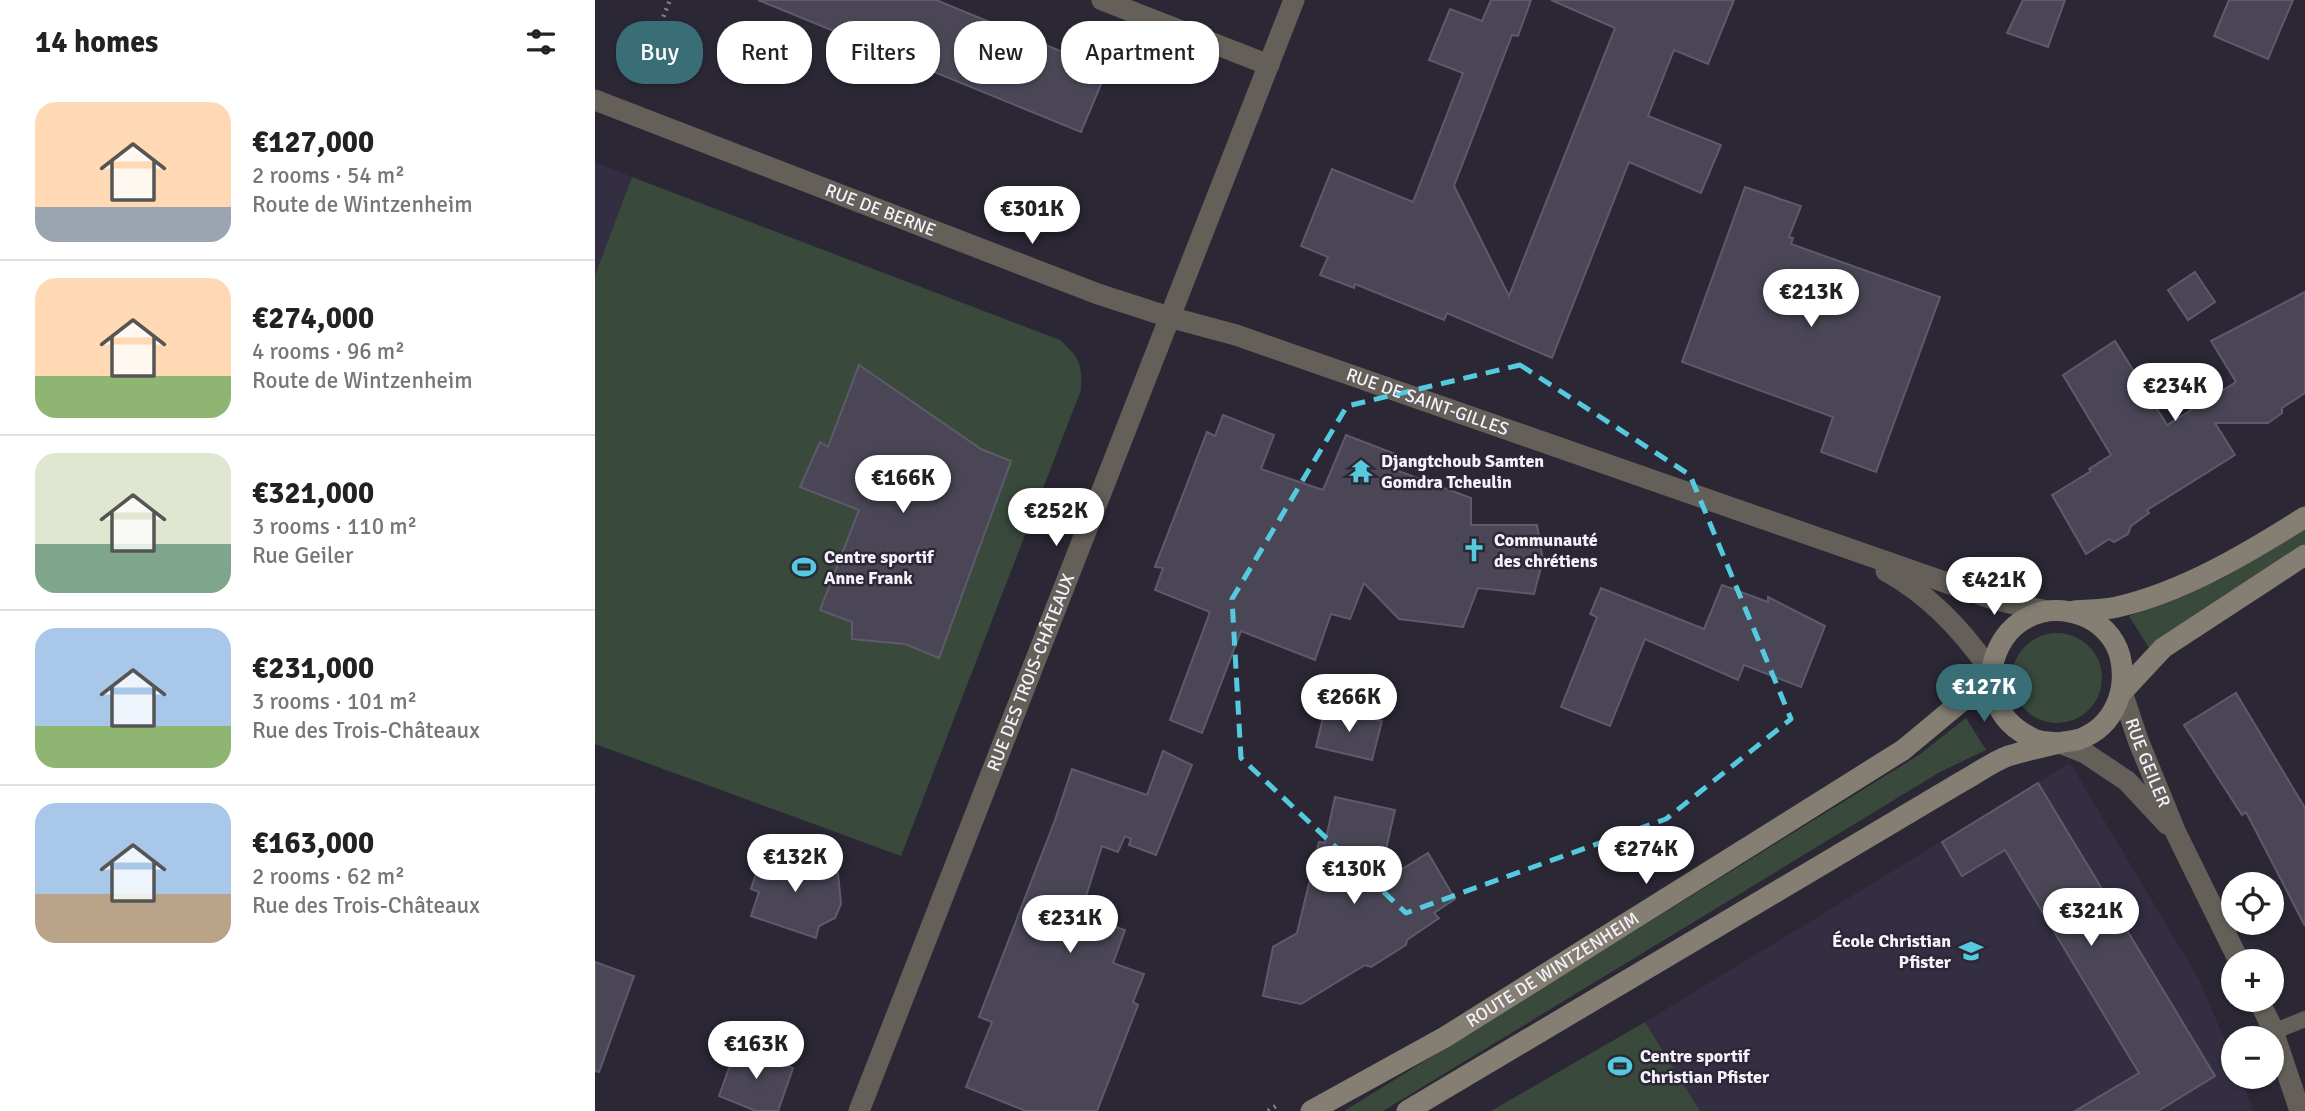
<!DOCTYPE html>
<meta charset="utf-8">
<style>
:root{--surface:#fff;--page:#f2f2f2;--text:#222;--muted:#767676;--line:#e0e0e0;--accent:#396e77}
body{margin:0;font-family:Signika,sans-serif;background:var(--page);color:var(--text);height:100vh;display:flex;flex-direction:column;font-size:26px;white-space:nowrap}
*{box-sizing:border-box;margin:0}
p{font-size:23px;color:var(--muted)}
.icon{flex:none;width:38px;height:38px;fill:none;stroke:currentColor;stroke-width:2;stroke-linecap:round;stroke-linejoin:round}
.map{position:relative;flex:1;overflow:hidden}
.sheet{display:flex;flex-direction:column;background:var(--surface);width:595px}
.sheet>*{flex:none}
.banner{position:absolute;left:21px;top:21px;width:665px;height:63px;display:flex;gap:14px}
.controls{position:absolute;left:1626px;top:872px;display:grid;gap:14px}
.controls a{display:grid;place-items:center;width:63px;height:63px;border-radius:50%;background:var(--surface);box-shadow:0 2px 5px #0004;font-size:35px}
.price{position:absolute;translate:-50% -60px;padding:0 16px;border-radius:24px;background:#fff;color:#222;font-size:23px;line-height:46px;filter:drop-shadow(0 2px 4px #0008)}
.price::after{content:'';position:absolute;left:50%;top:42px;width:21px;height:16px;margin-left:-10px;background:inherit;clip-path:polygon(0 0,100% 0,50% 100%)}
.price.current{background:var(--accent);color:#fff}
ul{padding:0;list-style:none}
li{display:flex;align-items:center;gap:21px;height:175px;padding:0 35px}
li+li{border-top:2px solid var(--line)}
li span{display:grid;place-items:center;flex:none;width:196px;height:140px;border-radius:21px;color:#555}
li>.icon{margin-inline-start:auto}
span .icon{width:84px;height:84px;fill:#fffc;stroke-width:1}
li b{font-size:30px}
h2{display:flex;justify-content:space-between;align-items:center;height:84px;padding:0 35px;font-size:30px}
.tag{padding:0 24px;border-radius:28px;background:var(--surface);box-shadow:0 2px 5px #0004;font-size:24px;line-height:63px}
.tag.current{background:var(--accent);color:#fff}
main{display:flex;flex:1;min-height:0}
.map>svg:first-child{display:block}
.built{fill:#342e43}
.green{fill:#394a3d}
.building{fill:#4a4656;stroke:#5f5a6b;stroke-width:2}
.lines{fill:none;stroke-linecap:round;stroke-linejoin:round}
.path{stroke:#85818e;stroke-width:4.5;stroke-dasharray:2 5;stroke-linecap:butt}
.lane{stroke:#646059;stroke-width:16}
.street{stroke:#646059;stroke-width:21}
.secondary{stroke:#847e73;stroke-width:21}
.marked{fill:none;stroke:#55cadf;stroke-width:5;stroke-dasharray:14 9;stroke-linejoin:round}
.labels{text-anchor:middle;stroke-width:5;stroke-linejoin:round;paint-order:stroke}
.street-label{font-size:18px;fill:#f4f1fb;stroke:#2b2735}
.poi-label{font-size:18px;font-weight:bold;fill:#f4f1fb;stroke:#2b2735;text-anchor:start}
</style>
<main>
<section class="sheet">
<h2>14 homes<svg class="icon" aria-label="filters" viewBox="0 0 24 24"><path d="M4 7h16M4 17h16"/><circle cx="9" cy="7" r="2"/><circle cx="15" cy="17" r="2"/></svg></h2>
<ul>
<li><span style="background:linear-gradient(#ffd9b3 75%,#9aa5b1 0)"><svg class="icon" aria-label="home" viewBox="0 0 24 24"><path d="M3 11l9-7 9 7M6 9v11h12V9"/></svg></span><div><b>€127,000</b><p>2 rooms · 54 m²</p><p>Route de Wintzenheim</p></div></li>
<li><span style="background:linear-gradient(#ffd9b3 70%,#8fb573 0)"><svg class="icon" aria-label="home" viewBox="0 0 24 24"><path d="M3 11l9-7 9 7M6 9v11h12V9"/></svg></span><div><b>€274,000</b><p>4 rooms · 96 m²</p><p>Route de Wintzenheim</p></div></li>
<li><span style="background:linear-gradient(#dfe7d0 65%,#7fa58c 0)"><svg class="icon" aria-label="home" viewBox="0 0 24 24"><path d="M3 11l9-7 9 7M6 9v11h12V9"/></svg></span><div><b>€321,000</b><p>3 rooms · 110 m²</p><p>Rue Geiler</p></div></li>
<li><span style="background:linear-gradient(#a9c7e8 70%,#8fb573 0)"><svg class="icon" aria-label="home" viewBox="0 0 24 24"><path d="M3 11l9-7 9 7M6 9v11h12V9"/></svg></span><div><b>€231,000</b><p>3 rooms · 101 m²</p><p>Rue des Trois-Châteaux</p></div></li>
<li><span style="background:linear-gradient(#a9c7e8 65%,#b9a48a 0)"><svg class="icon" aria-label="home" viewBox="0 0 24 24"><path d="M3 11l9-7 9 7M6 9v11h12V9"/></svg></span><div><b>€163,000</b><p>2 rooms · 62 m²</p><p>Rue des Trois-Châteaux</p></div></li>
</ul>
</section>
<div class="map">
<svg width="1710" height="1111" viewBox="0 0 1710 1111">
<rect width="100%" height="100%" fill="#2b2735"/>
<!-- built -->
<g class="built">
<polygon points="0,162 37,177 0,275"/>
<polygon points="1475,763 1604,979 1638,1060 1638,1076 1645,1076 1658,1111 1105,1111 1050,1022"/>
</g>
<!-- green -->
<g class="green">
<path d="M 37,177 L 465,340 C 485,358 487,364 486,390 L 306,856 L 0,744 L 0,275 Z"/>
<polygon points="1710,526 1710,544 1554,648 1534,616 1626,579"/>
<circle cx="1462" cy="678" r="45"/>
<polygon points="1371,718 1391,750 1345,772 788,1111 749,1111 1324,755"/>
<polygon points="1050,1022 1105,1111 896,1111"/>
</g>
<!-- building -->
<g class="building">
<polygon points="163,0 341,0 512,70 486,132"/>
<polygon points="896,0 936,0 923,36 917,35 859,186 914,296 1020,28 956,0 1139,0 1113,64 1079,50 1053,116 1126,145 1106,193 1034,162 957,358 852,313 849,320 760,284 759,288 725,275 733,257 706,246 737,169 818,202 868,73 834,60 855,9 887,21"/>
<polygon points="1428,0 1470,0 1453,47 1412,33"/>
<polygon points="1634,0 1698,0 1673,59 1619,36"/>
<polygon points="1150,187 1206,206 1194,237 1198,238 1196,244 1345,297 1281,472 1226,452 1238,417 1087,362"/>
<polygon points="1600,272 1620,302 1593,320 1573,290"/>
<polygon points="1710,292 1710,393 1687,408 1687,413 1673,423 1620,423 1640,455 1552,510 1554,513 1536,526 1533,534 1519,542 1514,539 1491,554 1457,495 1496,471 1494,469 1516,455 1468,375 1520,341 1572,425 1641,382 1616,341"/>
<polygon points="264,365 386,449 416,461 344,658 310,644 257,639 257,622 225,610 264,510 205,487 225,442 233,447"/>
<polygon points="628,415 679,435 666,469 728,490 751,435 803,455 798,469 876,498 876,525 942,525 948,560 939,594 883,588 868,627 804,619 769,583 755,619 736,614 720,660 646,631 607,733 575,720 615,612 560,590 568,568 560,567 612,432 620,436"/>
<polygon points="1127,585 1173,602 1173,597 1230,626 1206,687 1149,665 1143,680 1050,639 1015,726 966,707 1002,617 995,614 1006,588 1109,629"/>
<polygon points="1641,693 1710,808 1710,926 1651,812 1647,815 1589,725"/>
<polygon points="730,709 787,721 777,760 721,747"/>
<polygon points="568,751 597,765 561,855 534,845 536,839 530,836 523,852 507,846 485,915 530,930 518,963 549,974 538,1002 543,1005 502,1111 431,1111 371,1087 397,1022 384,1017 460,820 477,769 552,795"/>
<polygon points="1443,783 1620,1076 1563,1111 1480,1111 1544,1073 1410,850 1367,876 1347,842"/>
<polygon points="740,797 800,810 783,884 833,853 860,899 839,913 844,918 812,940 811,945 776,967 770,965 706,1004 668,996 678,947 702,933 724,842 730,843"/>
<polygon points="169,849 243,873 246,904 240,918 224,926 221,938 156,916 164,892 156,889"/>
<polygon points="0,962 39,976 4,1072 0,1071"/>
<polygon points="142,1046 198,1068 183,1111 161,1111 124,1096"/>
</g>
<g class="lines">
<!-- path -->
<g class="path">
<polyline points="43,82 75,0"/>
<polyline points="673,1111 684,1104"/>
</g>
<!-- lane -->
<polyline class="lane" points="1678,1032 1710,1019"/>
<!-- street -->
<g class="street">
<polyline points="507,0 674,65"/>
<path id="s1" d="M 0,100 L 503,294 L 574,317 L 641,335 L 1401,600 L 1452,611"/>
<path d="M 1291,571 C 1333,594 1368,631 1395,670"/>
<path id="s2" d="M 1527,692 L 1543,740 L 1581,833 L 1644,961"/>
<polyline points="1465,743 1490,753 1532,781 1572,824"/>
<polyline points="1663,999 1676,1025 1705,1111"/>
<path id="s3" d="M 264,1111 L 699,0"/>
</g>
<!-- secondary -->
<g class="secondary">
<path d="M 1479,611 C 1493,610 1509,610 1522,607 C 1588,592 1653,553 1710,517"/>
<polyline points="1527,692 1568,648 1710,555"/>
<path id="s4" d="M 716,1111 L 850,1037 L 1308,750 L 1373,696 L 1395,670"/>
<path d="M 812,1111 L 1366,782 C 1381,774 1397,762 1413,756 C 1429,751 1447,747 1464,743 C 1471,741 1479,741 1485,739 C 1520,726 1533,689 1525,656 C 1520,637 1504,621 1486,615 C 1404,587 1358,703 1439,739 C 1446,742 1456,742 1465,743"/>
</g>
</g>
<!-- marked area -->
<path class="marked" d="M 925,365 L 1095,475 L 1196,719 L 1071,819 L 811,913 L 646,758 L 637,599 L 752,406 Z"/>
<!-- icons -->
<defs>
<g id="temple-bare" transform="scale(1.89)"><path d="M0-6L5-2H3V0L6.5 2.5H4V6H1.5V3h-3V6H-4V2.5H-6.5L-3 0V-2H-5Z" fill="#55cadf" stroke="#2b2735" stroke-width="2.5" paint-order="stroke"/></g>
<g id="church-bare" transform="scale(1.89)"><path d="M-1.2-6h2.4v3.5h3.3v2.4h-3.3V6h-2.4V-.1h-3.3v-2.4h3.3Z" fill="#55cadf" stroke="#2b2735" stroke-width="2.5" paint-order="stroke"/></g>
<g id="stadium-bare" transform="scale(1.89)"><path d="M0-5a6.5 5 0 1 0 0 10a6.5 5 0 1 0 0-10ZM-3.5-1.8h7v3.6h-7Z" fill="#55cadf" stroke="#2b2735" stroke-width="2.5" paint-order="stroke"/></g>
<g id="school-bare" transform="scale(1.89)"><path d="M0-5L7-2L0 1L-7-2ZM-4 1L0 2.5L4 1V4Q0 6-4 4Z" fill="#55cadf" stroke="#2b2735" stroke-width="2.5" paint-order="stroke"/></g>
</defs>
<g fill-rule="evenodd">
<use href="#temple-bare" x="766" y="471"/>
<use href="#church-bare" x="879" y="550"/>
<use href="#stadium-bare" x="209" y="567"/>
<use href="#school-bare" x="1376" y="951"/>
<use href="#stadium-bare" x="1025" y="1066"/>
</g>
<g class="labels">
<!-- street labels -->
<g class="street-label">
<text dy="6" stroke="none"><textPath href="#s1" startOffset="306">RUE DE BERNE</textPath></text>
<text dy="6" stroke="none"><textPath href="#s1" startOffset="886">RUE DE SAINT-GILLES</textPath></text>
<text dy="6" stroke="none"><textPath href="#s3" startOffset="471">RUE DES TROIS-CHÂTEAUX</textPath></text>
<text dy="6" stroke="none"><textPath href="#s2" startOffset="75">RUE GEILER</textPath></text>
<text dy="6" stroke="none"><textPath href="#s4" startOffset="280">ROUTE DE WINTZENHEIM</textPath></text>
</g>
<!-- poi labels -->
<g class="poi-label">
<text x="786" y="467">Djangtchoub Samten<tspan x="786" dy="21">Gomdra Tcheulin</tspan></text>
<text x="899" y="546">Communauté<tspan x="899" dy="21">des chrétiens</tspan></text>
<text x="229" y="563">Centre sportif<tspan x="229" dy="21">Anne Frank</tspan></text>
<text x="1356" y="947" text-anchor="end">École Christian<tspan x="1356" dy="21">Pfister</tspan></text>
<text x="1045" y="1062">Centre sportif<tspan x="1045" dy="21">Christian Pfister</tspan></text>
</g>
</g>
</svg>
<div class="controls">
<a><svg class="icon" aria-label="locate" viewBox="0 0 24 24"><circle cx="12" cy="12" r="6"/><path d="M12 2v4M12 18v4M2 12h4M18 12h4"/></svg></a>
<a>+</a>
<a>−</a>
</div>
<b class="price" style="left:437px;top:246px">€301K</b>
<b class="price" style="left:1216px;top:329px">€213K</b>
<b class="price" style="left:1580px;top:423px">€234K</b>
<b class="price" style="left:308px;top:515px">€166K</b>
<b class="price" style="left:461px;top:548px">€252K</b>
<b class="price" style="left:1399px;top:617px">€421K</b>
<b class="price current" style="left:1389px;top:724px">€127K</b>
<b class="price" style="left:754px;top:734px">€266K</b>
<b class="price" style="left:1051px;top:886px">€274K</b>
<b class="price" style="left:200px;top:894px">€132K</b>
<b class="price" style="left:759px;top:906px">€130K</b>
<b class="price" style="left:1496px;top:948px">€321K</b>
<b class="price" style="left:475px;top:955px">€231K</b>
<b class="price" style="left:161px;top:1081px">€163K</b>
<div class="banner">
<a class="tag current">Buy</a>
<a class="tag">Rent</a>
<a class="tag">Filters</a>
<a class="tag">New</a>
<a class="tag">Apartment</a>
</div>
</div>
</main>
